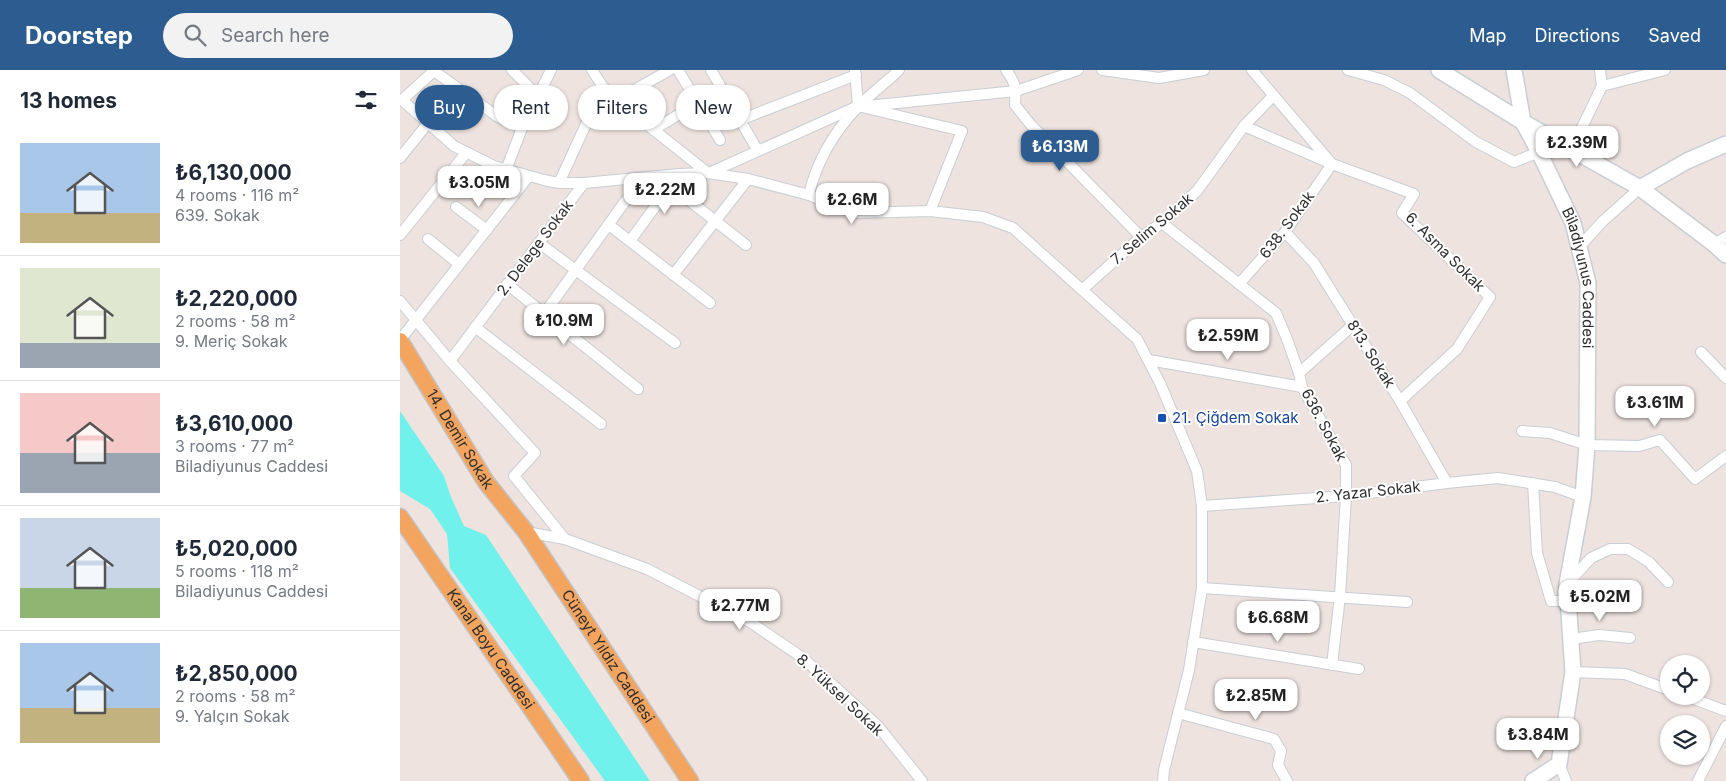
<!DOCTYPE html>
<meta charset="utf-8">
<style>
:root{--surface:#fff;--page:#f2f2f3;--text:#1f2937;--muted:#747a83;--line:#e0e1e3;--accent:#2c5c90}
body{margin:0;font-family:Inter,sans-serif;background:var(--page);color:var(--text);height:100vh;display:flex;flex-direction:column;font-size:19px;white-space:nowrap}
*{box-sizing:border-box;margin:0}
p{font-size:16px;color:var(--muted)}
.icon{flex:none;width:28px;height:28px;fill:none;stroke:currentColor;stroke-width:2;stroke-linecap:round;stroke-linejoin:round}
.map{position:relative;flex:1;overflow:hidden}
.panel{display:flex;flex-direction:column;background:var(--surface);width:400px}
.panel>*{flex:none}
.banner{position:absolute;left:15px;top:15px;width:475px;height:45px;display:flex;gap:10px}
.controls{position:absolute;left:1260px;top:585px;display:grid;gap:10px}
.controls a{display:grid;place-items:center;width:50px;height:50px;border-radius:50%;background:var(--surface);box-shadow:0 1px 4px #0004;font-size:25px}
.price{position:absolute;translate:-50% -42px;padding:0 11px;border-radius:10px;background:#fff;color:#222;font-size:16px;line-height:32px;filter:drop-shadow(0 1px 2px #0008)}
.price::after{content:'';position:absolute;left:50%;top:30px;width:15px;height:11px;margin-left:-8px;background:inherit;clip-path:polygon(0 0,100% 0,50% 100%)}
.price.selected{background:var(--accent);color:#fff}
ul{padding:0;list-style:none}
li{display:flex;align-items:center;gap:15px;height:125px;padding:0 20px}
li+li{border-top:1px solid var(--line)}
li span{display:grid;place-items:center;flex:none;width:140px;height:100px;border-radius:0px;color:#555}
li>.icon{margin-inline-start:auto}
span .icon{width:60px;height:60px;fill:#fffc;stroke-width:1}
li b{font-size:21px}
h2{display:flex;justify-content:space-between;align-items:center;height:60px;padding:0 20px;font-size:21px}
.pill{padding:0 18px;border-radius:22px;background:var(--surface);box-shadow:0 1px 4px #0004;font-size:18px;line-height:45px}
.pill.selected{background:var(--accent);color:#fff}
header{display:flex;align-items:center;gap:30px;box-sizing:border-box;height:70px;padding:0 25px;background:var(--accent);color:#fff}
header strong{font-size:24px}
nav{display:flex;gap:28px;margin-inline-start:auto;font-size:18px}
.search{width:350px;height:45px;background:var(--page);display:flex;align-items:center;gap:12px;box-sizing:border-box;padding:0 18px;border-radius:28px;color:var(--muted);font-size:19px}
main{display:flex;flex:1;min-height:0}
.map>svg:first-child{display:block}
.water{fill:#71f1ec}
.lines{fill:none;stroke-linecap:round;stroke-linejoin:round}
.street-casing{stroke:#c7ced6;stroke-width:12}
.secondary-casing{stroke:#c7ced6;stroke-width:18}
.primary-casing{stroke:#c4c4c4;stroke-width:19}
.street{stroke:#fff;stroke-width:10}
.secondary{stroke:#fff;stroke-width:15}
.primary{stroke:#f3a45f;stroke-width:16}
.transit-dot{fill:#1a4fb4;stroke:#fff;stroke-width:2}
.labels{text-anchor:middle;stroke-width:4;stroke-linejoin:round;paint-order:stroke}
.street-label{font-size:15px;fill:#2d2d2d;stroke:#fff}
.transit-label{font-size:15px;fill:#164399;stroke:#fff;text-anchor:start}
</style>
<header>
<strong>Doorstep</strong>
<div class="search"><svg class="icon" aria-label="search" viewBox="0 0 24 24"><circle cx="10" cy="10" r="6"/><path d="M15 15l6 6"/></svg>Search here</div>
<nav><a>Map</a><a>Directions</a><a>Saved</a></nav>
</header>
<main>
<section class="panel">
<h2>13 homes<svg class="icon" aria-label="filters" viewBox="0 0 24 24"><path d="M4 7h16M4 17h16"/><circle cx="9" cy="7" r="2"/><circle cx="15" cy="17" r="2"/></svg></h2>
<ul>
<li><span style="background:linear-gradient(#a9c7e8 70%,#c2b280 0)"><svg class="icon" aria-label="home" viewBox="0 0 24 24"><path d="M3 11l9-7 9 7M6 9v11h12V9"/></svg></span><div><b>₺6,130,000</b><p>4 rooms · 116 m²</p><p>639. Sokak</p></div></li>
<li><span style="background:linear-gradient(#dfe7d0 75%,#9aa5b1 0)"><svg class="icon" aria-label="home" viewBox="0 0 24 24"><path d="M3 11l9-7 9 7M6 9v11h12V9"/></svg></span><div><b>₺2,220,000</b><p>2 rooms · 58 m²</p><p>9. Meriç Sokak</p></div></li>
<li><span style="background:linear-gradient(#f6c9c9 60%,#9aa5b1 0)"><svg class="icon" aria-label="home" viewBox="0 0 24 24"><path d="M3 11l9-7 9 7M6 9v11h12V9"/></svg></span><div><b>₺3,610,000</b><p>3 rooms · 77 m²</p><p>Biladiyunus Caddesi</p></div></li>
<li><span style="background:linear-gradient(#c9d6e8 70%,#8fb573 0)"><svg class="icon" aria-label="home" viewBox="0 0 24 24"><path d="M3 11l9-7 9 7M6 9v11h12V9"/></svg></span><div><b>₺5,020,000</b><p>5 rooms · 118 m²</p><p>Biladiyunus Caddesi</p></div></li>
<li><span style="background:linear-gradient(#a9c7e8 65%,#c2b280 0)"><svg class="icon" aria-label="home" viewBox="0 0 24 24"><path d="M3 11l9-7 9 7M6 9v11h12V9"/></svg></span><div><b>₺2,850,000</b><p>2 rooms · 58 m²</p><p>9. Yalçın Sokak</p></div></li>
</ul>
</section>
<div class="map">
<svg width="1326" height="711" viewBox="0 0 1326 711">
<rect width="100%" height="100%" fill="#eee3df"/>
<!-- water -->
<polygon class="water" points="0,341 44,406 51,427 64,456 86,465 250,711 205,711 50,498 47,464 30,439 0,421"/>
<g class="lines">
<!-- street casing -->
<g class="street-casing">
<g id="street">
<polyline points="112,0 137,25"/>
<polyline points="192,0 203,17 216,30 308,103"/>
<polyline points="278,0 320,70"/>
<polyline points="311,0 358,81"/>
<polyline points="455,0 458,36"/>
<path d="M 606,0 C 616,13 616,18 615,35 L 631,55 L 741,167"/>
<polyline points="702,0 759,8 804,0"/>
<polyline points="948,0 984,10 1010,23 1076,72 1114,92 1139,82"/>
<polyline points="1200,0 1202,16"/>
<polyline points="34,1 98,47 122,58"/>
<polyline points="0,30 2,30 35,0"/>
<polyline points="2,30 54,76 94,96 144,110 159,113 184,113 279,104 308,103 348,109 409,125 440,138 457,143 530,141 583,147 613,158 737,269 760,313 797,401 802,436 802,518 789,600 764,700 763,711"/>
<polyline points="216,30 270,0"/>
<polyline points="467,36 616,21 678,0"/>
<polyline points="340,50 456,5"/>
<polyline points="844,56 932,94 1014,124 1002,143 1090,227 1057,279 1000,331"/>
<polyline points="253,60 298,33"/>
<polyline points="1172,78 1202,16 1265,0"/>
<polyline points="0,88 28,53"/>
<polyline points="106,100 122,58 151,0"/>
<polyline points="309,103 458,36 562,61 530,141"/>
<polyline points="159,113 203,17"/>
<path d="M 409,125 C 416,92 435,60 459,36 C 471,23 486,13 499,0"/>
<polyline points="286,128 346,175"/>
<polyline points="56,137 87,160"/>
<polyline points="762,153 876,243 887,269 899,303 902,317 946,395 946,426 940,526 932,595"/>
<polyline points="209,155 310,233"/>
<polyline points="885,162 914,193 1000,331 1047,413"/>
<polyline points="0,165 66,83"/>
<polyline points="28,169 59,194"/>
<polyline points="230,171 279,104"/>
<polyline points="139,173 275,273"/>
<polyline points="1314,174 1326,167"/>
<polyline points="1179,177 1203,151 1240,118"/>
<polyline points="273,205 348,109"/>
<polyline points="107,214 238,319"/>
<polyline points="839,214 885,162 932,94 852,0"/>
<polyline points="683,219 741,167 762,153 797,121 844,56 873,26"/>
<polyline points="0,231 50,291 135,383 114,406 165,469"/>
<polyline points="144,244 242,108"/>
<polyline points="75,257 201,354"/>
<polyline points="0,270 129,106"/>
<polyline points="1301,282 1326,308"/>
<polyline points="749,290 902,317"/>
<polyline points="50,291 184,113"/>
<polyline points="899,303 953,255"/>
<polyline points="1122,361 1150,363 1187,375 1239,376 1260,370 1295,409 1326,386"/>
<polyline points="1133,413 1137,483 1151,531 1168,531"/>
<polyline points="802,436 946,426 1047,413 1098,408 1155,417 1183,427"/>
<polyline points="126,462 165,469 247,499 350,552 403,588 478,656 522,711"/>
<polyline points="1169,512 1191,488 1210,479 1228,479 1249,492 1268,512"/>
<polyline points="802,518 1007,532"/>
<polyline points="1171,569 1199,565 1230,568"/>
<polyline points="793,572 959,599"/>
<polyline points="1173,602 1225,604 1269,620"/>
<polyline points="1286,626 1326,641"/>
<polyline points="778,643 874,669 881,681 878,695 887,711"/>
<polyline points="1159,694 1166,711"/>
<polyline points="1298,711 1326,656"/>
</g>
</g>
<!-- secondary casing -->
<g class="secondary-casing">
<g id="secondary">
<polyline points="1039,0 1123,52 1240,118 1314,174 1326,185"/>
<path id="s1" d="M 1114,0 L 1123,52 L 1139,82 L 1173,153 L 1188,213 L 1187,375 L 1183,427 L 1167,514 L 1173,602 L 1159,694 L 1133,711"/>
<polyline points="1240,118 1287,91 1326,74"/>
</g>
</g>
<!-- primary casing -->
<g class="primary-casing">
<g id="primary">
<path id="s2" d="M 0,271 L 86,412 L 126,462 L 290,711"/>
<path id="s3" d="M 0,447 L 181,711"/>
</g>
</g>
<!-- street -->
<use href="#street" class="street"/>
<!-- secondary -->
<use href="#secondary" class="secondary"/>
<!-- primary -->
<use href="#primary" class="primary"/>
</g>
<!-- markers -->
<rect class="transit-dot" x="757" y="343" width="10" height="10" rx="2.5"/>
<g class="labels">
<!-- street labels -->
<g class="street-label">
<text transform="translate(887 155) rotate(-53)" y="5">638. Sokak</text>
<text transform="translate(752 159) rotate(-40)" y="5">7. Selim Sokak</text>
<text transform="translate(135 178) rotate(-53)" y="5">2. Delege Sokak</text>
<text transform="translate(1045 182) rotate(45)" y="5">6. Asma Sokak</text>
<text dy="5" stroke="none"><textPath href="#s1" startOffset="221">Biladiyunus Caddesi</textPath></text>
<text transform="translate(971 284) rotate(58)" y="5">813. Sokak</text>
<text transform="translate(924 355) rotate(62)" y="5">636. Sokak</text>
<text dy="5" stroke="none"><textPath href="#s2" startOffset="115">14. Demir Sokak</textPath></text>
<text transform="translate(968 422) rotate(-6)" y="5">2. Yazar Sokak</text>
<text dy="5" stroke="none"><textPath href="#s3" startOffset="160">Kanal Boyu Caddesi</textPath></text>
<text dy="5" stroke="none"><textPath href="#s2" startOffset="378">Cüneyt Yıldız Caddesi</textPath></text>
<text transform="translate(440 625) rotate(43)" y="5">8. Yüksel Sokak</text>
</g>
<!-- transit labels -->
<g class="transit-label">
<text x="772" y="353">21. Çiğdem Sokak</text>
</g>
</g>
</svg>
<div class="controls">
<a><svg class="icon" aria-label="locate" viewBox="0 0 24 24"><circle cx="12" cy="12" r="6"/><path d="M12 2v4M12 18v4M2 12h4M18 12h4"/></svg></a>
<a><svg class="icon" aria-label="layers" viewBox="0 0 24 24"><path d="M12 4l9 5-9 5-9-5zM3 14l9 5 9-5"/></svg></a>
</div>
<b class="price" style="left:1177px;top:98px">₺2.39M</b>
<b class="price selected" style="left:660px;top:102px">₺6.13M</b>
<b class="price" style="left:79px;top:138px">₺3.05M</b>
<b class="price" style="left:265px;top:145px">₺2.22M</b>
<b class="price" style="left:452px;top:155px">₺2.6M</b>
<b class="price" style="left:164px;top:276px">₺10.9M</b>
<b class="price" style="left:828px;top:291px">₺2.59M</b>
<b class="price" style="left:1255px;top:358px">₺3.61M</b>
<b class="price" style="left:1200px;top:552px">₺5.02M</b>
<b class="price" style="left:340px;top:561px">₺2.77M</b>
<b class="price" style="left:878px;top:573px">₺6.68M</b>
<b class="price" style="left:856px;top:651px">₺2.85M</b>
<b class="price" style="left:1138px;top:690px">₺3.84M</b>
<div class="banner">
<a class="pill selected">Buy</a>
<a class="pill">Rent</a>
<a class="pill">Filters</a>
<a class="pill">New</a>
</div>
</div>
</main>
